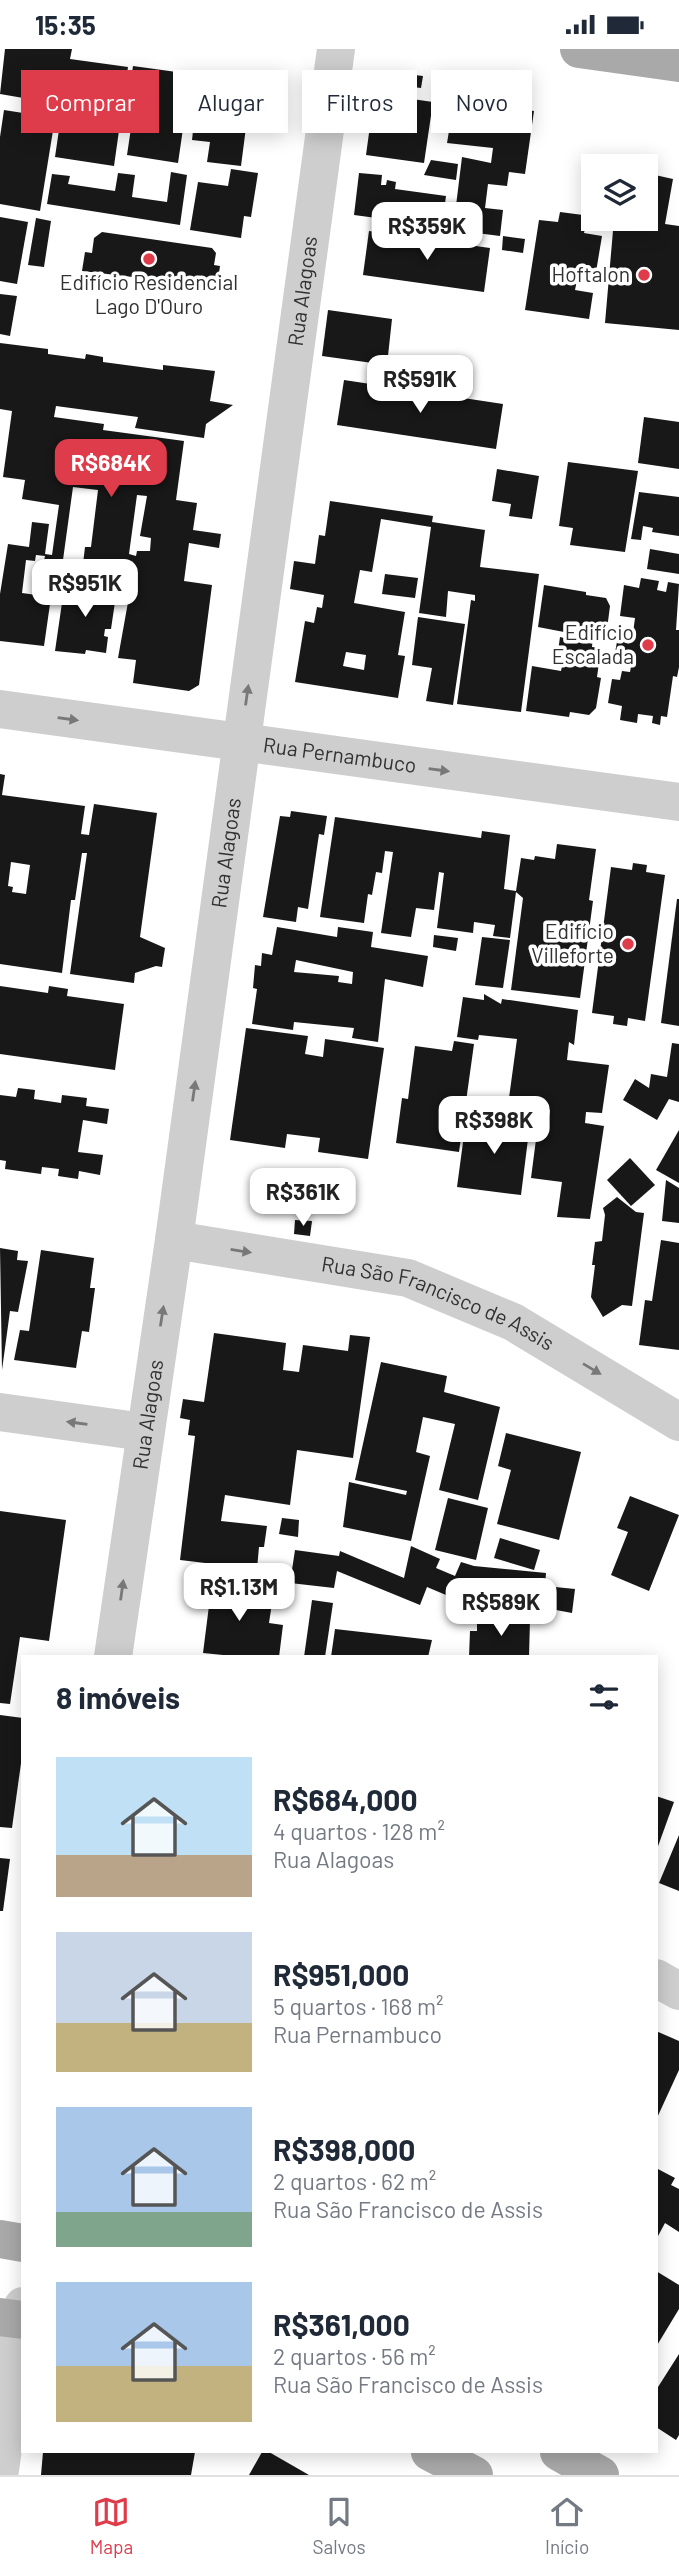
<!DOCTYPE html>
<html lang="pt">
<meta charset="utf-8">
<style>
:root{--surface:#fff;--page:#f6f6f7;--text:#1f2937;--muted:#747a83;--line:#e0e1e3;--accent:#de3c4b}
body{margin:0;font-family:Barlow,sans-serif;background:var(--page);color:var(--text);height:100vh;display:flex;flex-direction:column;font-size:26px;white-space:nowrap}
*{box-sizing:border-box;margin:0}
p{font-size:23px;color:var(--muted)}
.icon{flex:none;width:38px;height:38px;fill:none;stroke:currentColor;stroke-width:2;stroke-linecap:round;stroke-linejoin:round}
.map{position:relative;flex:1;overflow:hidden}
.side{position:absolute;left:21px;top:1606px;width:637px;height:798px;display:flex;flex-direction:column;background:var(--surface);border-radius:0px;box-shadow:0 4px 18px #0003}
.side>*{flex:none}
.hud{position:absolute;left:21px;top:21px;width:637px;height:63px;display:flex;gap:14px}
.buttons{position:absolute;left:581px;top:105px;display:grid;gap:14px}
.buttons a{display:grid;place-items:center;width:77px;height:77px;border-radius:0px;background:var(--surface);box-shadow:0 4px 18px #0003;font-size:35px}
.price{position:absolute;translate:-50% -60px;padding:0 16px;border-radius:14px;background:#fff;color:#222;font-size:23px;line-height:46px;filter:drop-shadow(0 2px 4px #0008)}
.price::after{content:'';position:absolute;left:50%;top:42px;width:21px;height:16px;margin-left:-10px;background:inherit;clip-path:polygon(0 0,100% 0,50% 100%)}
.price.on{background:var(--accent);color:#fff}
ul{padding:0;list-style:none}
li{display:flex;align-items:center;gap:21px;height:175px;padding:0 35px}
li span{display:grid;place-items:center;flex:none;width:196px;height:140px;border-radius:0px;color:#555}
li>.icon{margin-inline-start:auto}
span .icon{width:84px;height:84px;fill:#fffc;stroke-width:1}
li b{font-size:30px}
h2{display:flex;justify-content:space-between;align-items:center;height:84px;padding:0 35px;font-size:30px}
.tag{padding:0 24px;border-radius:0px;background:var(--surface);box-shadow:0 4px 18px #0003;font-size:24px;line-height:63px}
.tag.on{background:var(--accent);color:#fff}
.status{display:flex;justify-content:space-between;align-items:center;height:49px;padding:0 35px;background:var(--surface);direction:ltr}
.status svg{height:19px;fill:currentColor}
.tab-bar{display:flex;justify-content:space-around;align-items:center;height:98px;border-top:2px solid var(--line);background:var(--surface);font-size:19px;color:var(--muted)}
.tab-bar a{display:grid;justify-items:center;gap:4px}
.tab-bar .on{color:var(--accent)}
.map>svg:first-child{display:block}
.building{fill:#181818;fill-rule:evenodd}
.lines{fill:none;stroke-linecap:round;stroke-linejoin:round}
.minor{stroke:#cecece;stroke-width:38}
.major{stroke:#a9a9a9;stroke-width:38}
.oneway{fill:#787878}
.poi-dot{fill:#de3c4b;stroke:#fff;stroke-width:2.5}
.labels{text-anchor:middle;stroke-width:7;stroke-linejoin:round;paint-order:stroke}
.poi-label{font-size:21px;fill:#313131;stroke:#fff;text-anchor:end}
.street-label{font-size:21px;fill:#313131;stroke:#fff}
</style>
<div class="status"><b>15:35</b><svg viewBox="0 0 49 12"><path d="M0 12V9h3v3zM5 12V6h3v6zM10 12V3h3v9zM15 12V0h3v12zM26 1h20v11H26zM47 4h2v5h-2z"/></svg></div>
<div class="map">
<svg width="679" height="2426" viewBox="0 0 679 2426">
<rect width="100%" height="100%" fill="#fff"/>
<!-- building -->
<g class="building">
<polygon points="5,0 72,0 70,10 128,18 114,117 55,108 60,74 74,76 77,58 63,56 62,61 40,58 41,52 0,45"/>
<polygon points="133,17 191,25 178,114 127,106 134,59 127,58"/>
<polygon points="398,24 423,27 421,39 397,36"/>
<polygon points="201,25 252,32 241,117 207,113 210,93 192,91 195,64 206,65 209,43 199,42"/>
<polygon points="445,30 502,37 500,51 513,53 513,59 534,62 525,125 509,123 507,137 488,135 485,159 503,161 500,187 453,181 462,108 491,114 493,99 447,94 450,76 439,75"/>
<polygon points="356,42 433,53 424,114 366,106 369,84 351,82"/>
<polygon points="4,61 55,69 40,162 0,155 0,88"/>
<polygon points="431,111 458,115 456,131 424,126"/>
<polygon points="231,120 258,124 251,168 244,167 241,189 190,181 198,133 228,137"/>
<polygon points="171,123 187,126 180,176 47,155 52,125 70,127 68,135 115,142 118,124 135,126 132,148 167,153"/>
<polygon points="359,124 382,126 381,136 386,136 387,131 396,133 395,140 446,147 441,185 398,179 399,172 354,166"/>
<polygon points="646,124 673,130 665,175 679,177 679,281 605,274 614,170 646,170"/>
<polygon points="560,163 583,166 581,175 586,176 584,184 602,187 596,223 579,221 575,241 593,244 589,270 525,261 539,171 558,173"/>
<polygon points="0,168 28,173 17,235 0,232"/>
<polygon points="36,169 51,172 44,218 28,216"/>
<polygon points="369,182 490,199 484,243 363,226"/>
<polygon points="102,183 212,199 216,204 214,216 220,217 217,238 82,222 85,203 92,204 94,189"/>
<polygon points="503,187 525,190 523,204 502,201"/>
<polygon points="0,245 17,247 10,287 0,285"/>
<polygon points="328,261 392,270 387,316 322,307"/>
<path d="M 0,294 L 48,300 L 48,305 L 85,310 L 86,305 L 103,308 L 103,313 L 163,321 L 163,316 L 215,322 L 210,352 L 233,356 L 206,375 L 204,389 L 135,379 L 138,368 L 56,357 L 54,368 L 104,375 L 103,381 L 184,392 L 176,451 L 197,454 L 193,481 L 221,485 L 219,499 L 189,494 L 184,532 L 212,536 L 199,636 L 189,642 L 133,634 L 136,611 L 118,609 L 130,542 L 111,540 L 113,527 L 82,523 L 85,498 L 91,498 L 98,441 L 73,438 L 59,540 L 44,537 L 48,512 L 44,512 L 45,507 L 36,506 L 35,512 L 26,511 L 22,544 L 51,548 L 44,597 L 0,592 L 0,545 L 8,495 L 29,498 L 32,473 L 49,475 L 45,505 L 52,506 L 59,456 L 22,450 L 25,431 L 3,428 L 12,362 L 0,360 ZM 137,446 L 147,447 L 140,487 L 151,489 L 150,502 L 137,502 L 136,507 L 129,505 Z"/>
<polygon points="344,331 503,355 496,400 337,376"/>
<polygon points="644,368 679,373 679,420 638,414"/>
<polygon points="568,413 638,422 625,503 570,496 573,479 559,477"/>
<polygon points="497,420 539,427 532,470 509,467 511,455 492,452"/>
<polygon points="639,443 679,448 679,487 652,483 653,479 643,477 641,491 631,490"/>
<path d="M 330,452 L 433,467 L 432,473 L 485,481 L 480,518 L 539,525 L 521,663 L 457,655 L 471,551 L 475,552 L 475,546 L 448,542 L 446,568 L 419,564 L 431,478 L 381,470 L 372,523 L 360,521 L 354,554 L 405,563 L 398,606 L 405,607 L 398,649 L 295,633 L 305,572 L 314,574 L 317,558 L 322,559 L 324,546 L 290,540 L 294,512 L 315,515 L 319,486 L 325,487 ZM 346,603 L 366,606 L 364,621 L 343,617 Z"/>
<polygon points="650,500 679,505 679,525 647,520"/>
<polygon points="385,525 418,529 415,549 382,545"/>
<polygon points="641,529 659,532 657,541 666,543 668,533 679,535 676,581 679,581 679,618 677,628 673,627 667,668 661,667 660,676 652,674 653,667 638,665 637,674 620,671 622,657 608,654 612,630 620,631 622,622 630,623 632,612 614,609 619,582 633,584 635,569 620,567 624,536 639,539"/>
<polygon points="65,533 111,539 110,552 115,553 111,580 105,580 104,587 108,588 106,604 86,601 85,605 55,602"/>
<polygon points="544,536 586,543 586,546 606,549 610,557 606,588 593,586 592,598 601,599 597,628 601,629 596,659 589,666 570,663 569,668 526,662 532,617 561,622 562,617 556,616 560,588 564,589 564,583 538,578"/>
<polygon points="418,568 465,575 453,656 426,652 432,619 412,616"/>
<path d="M 0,725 L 5,726 L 2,746 L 85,757 L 81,785 L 89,786 L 94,755 L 157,764 L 140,888 L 165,899 L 162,918 L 156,917 L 135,924 L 134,934 L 70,925 L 87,804 L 82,804 L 75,851 L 71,851 L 62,924 L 0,915 ZM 11,813 L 30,816 L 26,845 L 12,843 L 13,838 L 8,837 Z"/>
<polygon points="291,762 327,767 324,786 319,785 308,860 298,858 296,873 263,868 280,767 290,768"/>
<polygon points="335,768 481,789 482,782 510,786 504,840 516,842 521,809 534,811 535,807 555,810 557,795 596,800 589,851 593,852 580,949 511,941 523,849 516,843 510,889 493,887 495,876 474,873 473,884 437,879 444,824 439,823 434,861 416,859 411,888 381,884 393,803 385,802 382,824 376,823 372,846 368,845 364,874 320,868"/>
<polygon points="633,814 647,816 646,823 665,826 645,972 628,969 627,977 613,975 614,967 592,964 611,818 632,821"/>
<polygon points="677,850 679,850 679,977 661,974"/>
<path d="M 277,878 L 337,888 L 338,878 L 373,883 L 371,898 L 428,907 L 423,938 L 385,930 L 378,993 L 352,989 L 354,979 L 294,973 L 293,981 L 252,975 L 257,940 L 253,939 L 255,916 L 261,917 L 262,904 L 272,906 ZM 296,911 L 353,923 L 352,935 L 338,933 L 339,927 L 294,923 Z"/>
<polygon points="434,886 458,889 456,902 433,898"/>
<polygon points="482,888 510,891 503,939 475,936"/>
<polygon points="0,937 48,944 49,937 68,940 67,947 124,955 115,1021 0,1005"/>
<path d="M 484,945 L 501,955 L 502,950 L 578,961 L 574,996 L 569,993 L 567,1011 L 609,1016 L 602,1064 L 586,1063 L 585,1074 L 604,1077 L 590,1170 L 557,1168 L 562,1133 L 531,1129 L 538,1075 L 506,1071 L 517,990 L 479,986 L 478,991 L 457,988 L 463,948 L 484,951 ZM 539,1059 L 550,1061 L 549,1068 L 538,1067 Z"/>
<polygon points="246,979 308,987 305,1005 323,1008 325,990 384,999 368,1110 318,1103 320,1089 287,1085 285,1099 230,1091"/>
<polygon points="454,992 474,995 459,1103 396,1094 402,1049 408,1050 415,997 452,1002"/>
<polygon points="672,994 679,995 679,1053 669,1050 657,1071 623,1051 635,1030 649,1039 651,1025 667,1028"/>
<polygon points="18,1039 35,1041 34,1050 61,1054 62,1046 87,1049 86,1057 109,1060 107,1075 83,1071 78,1103 103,1106 100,1126 79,1122 78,1130 58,1127 59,1120 42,1118 41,1125 5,1120 6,1112 0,1111 0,1046 16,1048"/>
<polygon points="485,1056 506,1059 503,1079 529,1082 521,1146 457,1138 464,1086 481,1088"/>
<polygon points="679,1081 679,1134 656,1121"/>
<polygon points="630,1109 655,1136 631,1157 607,1131"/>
<polygon points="666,1131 679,1139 679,1174 662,1172"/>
<polygon points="617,1148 636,1163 644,1164 632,1257 622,1256 603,1268 591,1248 595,1216 592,1216 595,1193 602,1192 605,1166 603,1159"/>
<polygon points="295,1171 312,1172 310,1187 294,1185"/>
<polygon points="661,1191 679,1194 679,1301 639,1296 645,1251 652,1252"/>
<polygon points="0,1199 18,1202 17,1211 28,1212 18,1263 10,1262 2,1321"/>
<polygon points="41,1201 94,1209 90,1239 95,1239 89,1283 82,1282 76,1319 14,1311 20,1281 29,1282"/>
<polygon points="214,1284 286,1294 283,1321 299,1323 303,1296 348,1302 350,1286 370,1288 353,1409 297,1401 290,1456 225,1446 221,1472 267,1477 264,1498 259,1498 257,1520 180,1511 195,1387 188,1386 190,1371 180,1369 183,1350 204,1353"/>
<polygon points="381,1313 447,1327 444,1343 500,1358 478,1451 439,1441 455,1375 423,1368 416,1403 430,1407 411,1492 343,1478 349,1433 406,1446 407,1442 355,1431"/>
<polygon points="506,1384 581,1403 559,1491 497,1475 511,1421 498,1417"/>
<polygon points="630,1447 679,1466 649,1542 611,1526 628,1483 617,1479"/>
<polygon points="448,1449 488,1459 476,1511 435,1501"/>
<polygon points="0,1462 66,1471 49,1592 20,1588 10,1655 0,1654"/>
<polygon points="282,1469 299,1471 298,1488 279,1485"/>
<polygon points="500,1489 540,1501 534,1521 494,1509"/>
<polygon points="411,1497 440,1510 436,1519 455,1527 461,1513 474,1517 546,1524 545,1537 575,1540 572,1564 540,1558 539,1564 507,1561 506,1566 482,1557 484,1546 468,1544 465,1554 427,1538 420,1556 337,1522 334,1539 290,1534 295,1501 339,1507 340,1502 404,1529"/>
<polygon points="213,1525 239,1528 237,1542 251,1544 250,1551 272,1554 269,1574 283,1576 279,1608 243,1608 203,1604"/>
<polygon points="312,1551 333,1554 325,1608 304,1608"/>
<polygon points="477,1569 530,1570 529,1608 469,1608 470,1582 477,1582"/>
<polygon points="335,1580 432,1591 428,1608 331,1608"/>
<polygon points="0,1666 23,1669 23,1700 12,1779 0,1778"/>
<polygon points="656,1747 674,1753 657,1800 656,1800"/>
<polygon points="679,1786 679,1842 659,1834"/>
<polygon points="0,1809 10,1810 3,1862 0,1862"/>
<polygon points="656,1982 679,1992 679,2021 656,2071"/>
<polygon points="656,2119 675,2129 671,2136 679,2140 679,2183 665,2174 658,2187"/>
<polygon points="656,2222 679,2236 679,2260 656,2298"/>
<polygon points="679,2305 679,2386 676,2391 656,2378 656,2337 658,2338"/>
<polygon points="43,2403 195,2403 191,2426 41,2426"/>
<polygon points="262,2403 269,2403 309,2426 249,2426"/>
</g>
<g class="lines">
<!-- minor -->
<g class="minor">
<path id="s1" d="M 0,660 L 679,753"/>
<path id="s2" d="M 174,1191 L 408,1229 L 513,1273 L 679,1373"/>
<polyline points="0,1363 144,1383"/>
<path id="s3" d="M 113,1608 L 174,1191 L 336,0"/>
<polyline points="656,1929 679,1942"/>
<polyline points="0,2421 23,2257"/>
</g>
<!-- major -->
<g class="major">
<polyline points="579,0 679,14"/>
<polyline points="0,2190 23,2194"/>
<polyline points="0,2268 23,2271"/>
<polyline points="430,2403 474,2426"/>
<polyline points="559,2403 600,2426"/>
</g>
</g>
<!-- one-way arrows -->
<defs><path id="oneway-solid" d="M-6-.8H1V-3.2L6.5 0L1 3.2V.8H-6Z" transform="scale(1.75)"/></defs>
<g class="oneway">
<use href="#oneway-solid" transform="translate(247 646) rotate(-82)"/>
<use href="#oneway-solid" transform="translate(68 670) rotate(8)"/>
<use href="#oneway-solid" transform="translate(439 721) rotate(8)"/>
<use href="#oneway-solid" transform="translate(194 1042) rotate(-82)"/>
<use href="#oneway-solid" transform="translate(241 1202) rotate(9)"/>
<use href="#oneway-solid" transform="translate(162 1267) rotate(-81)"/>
<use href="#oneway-solid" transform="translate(592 1320) rotate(31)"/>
<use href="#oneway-solid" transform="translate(77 1374) rotate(-172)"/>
<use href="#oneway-solid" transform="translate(122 1541) rotate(-82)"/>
</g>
<!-- markers -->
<g class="poi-dot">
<circle cx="149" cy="210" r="7"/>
<circle cx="644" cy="226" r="7"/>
<circle cx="648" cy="596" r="7"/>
<circle cx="628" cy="895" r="7"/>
</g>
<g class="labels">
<!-- poi labels -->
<g class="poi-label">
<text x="630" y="233">Hoftalon</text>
<text x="149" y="241" text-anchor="middle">Edifício Residencial<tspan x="149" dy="24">Lago D'Ouro</tspan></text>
<text x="634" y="591">Edifício<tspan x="634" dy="24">Escalada</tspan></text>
<text x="614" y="890">Edifício<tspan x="614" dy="24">Villeforte</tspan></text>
</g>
<!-- street labels -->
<g class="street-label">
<text dy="7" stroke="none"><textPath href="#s3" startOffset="1379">Rua Alagoas</textPath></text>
<text dy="7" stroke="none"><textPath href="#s1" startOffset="343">Rua Pernambuco</textPath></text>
<text dy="7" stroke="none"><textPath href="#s3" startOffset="812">Rua Alagoas</textPath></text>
<text dy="7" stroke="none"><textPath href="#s2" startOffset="273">Rua São Francisco de Assis</textPath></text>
<text dy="7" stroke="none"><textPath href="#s3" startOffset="245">Rua Alagoas</textPath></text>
</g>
</g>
</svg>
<div class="buttons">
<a><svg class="icon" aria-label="layers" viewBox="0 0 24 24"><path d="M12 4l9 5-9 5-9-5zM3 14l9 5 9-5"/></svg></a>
</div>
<b class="price" style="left:427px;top:213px">R$359K</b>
<b class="price" style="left:420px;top:366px">R$591K</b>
<b class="price on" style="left:111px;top:450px">R$684K</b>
<b class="price" style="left:85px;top:570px">R$951K</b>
<b class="price" style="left:494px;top:1107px">R$398K</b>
<b class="price" style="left:303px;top:1179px">R$361K</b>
<b class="price" style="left:239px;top:1574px">R$1.13M</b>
<b class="price" style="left:501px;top:1589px">R$589K</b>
<div class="hud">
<a class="tag on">Comprar</a>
<a class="tag">Alugar</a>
<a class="tag">Filtros</a>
<a class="tag">Novo</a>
</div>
<section class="side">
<h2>8 imóveis<svg class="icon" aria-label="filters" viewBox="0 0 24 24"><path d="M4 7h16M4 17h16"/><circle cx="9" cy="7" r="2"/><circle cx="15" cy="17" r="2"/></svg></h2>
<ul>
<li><span style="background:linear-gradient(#bfe0f5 70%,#b9a48a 0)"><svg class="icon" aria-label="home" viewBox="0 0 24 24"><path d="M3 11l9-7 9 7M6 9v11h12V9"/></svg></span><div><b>R$684,000</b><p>4 quartos · 128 m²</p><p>Rua Alagoas</p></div></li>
<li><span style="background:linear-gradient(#c9d6e8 65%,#c2b280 0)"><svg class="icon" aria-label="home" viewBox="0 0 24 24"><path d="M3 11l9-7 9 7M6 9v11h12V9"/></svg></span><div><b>R$951,000</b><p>5 quartos · 168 m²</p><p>Rua Pernambuco</p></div></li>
<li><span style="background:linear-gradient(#a9c7e8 75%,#7fa58c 0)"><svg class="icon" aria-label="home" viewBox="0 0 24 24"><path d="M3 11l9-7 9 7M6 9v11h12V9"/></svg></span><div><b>R$398,000</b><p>2 quartos · 62 m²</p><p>Rua São Francisco de Assis</p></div></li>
<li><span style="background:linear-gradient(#a9c7e8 60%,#c2b280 0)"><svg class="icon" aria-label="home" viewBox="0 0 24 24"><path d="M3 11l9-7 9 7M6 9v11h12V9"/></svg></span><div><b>R$361,000</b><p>2 quartos · 56 m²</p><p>Rua São Francisco de Assis</p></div></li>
</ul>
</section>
</div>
<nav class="tab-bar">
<a class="on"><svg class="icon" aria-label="map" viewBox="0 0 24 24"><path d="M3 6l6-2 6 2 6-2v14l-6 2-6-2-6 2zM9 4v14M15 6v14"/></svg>Mapa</a>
<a><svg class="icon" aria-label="saved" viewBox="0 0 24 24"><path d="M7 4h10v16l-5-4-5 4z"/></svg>Salvos</a>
<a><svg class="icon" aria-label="home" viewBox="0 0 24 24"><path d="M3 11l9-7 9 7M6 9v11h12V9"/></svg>Início</a>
</nav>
